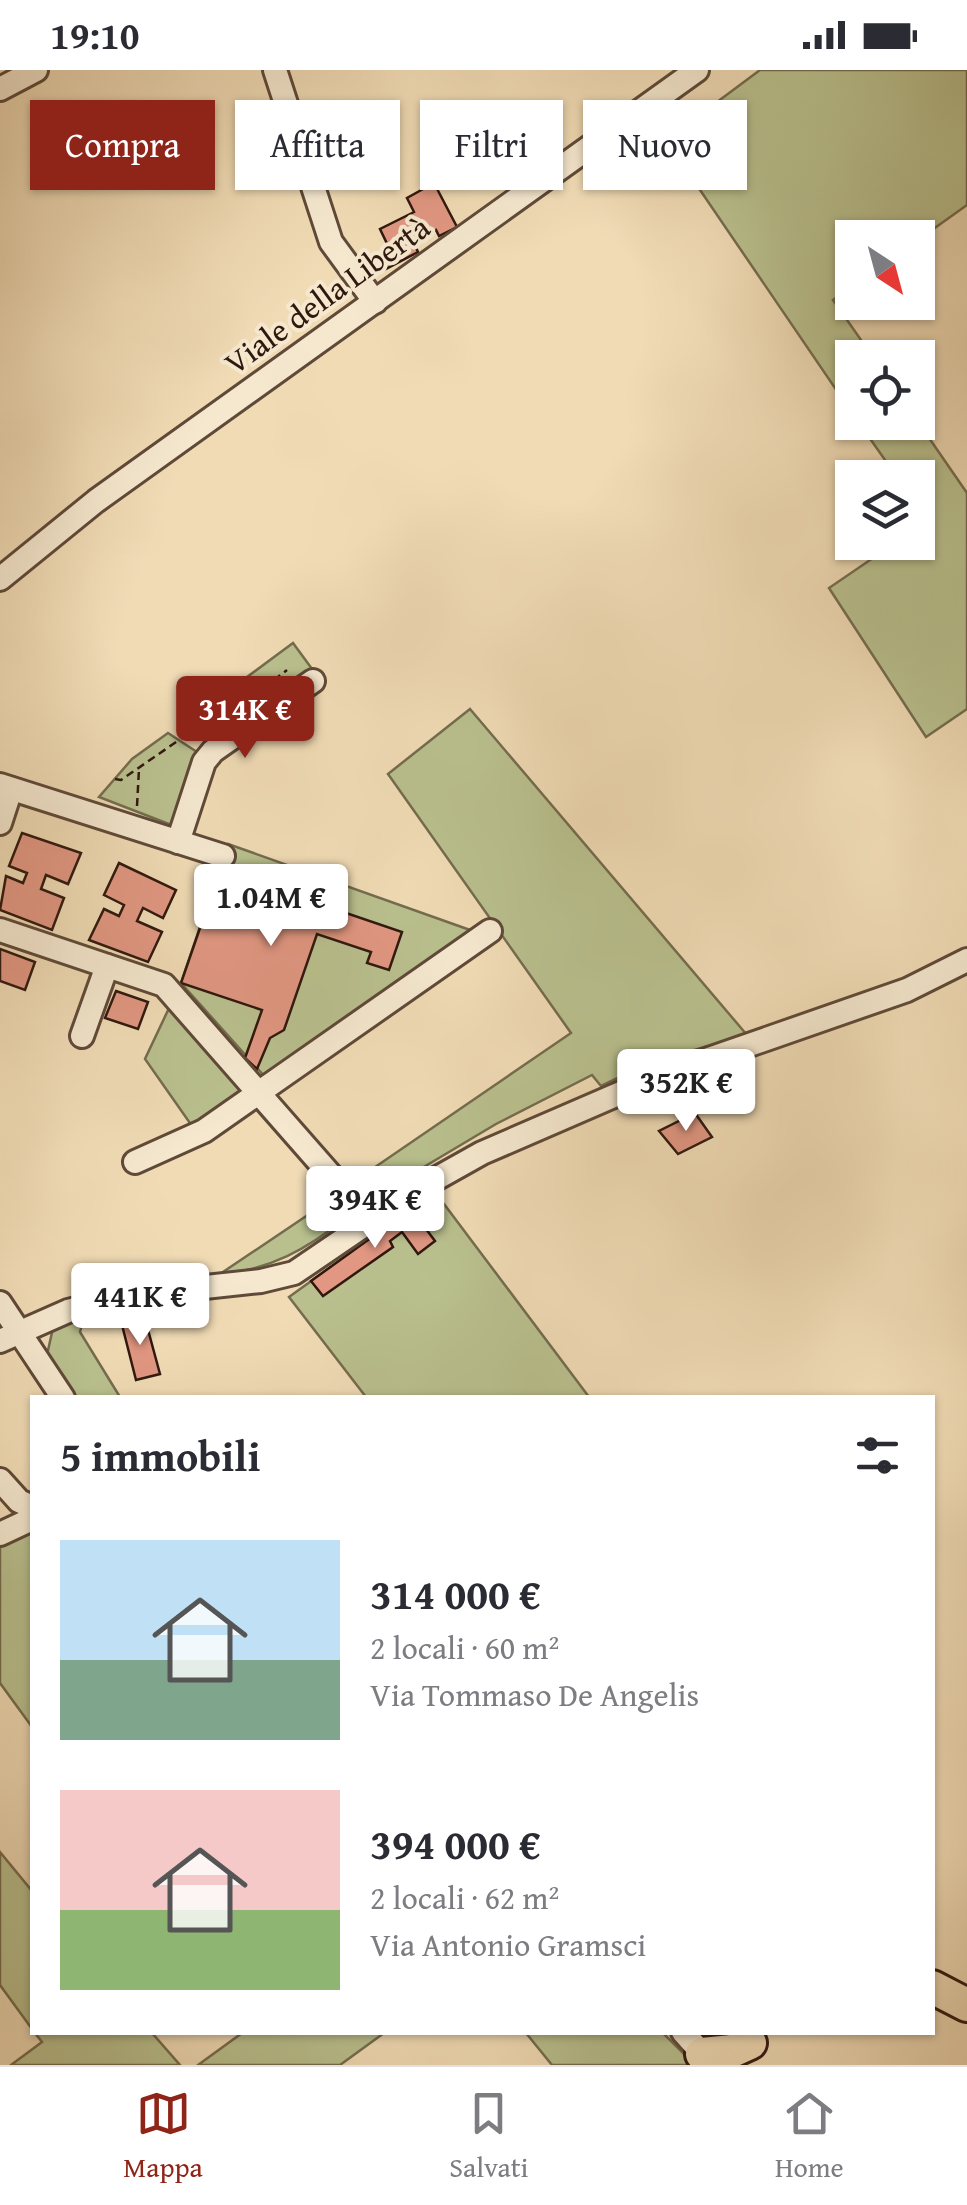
<!DOCTYPE html>
<html lang="it">
<meta charset="utf-8">
<style>
:root{--surface:#fff;--page:#f2f2f3;--text:#2b2b33;--muted:#7c7c81;--line:#e1e1e2;--accent:#8f2418}
body{margin:0;font-family:"Gentium Book Plus",serif;background:var(--page);color:var(--text);height:100vh;display:flex;flex-direction:column;font-size:38px;white-space:nowrap}
*{box-sizing:border-box;margin:0}
p{font-size:32px;color:var(--muted)}
.icon{flex:none;width:55px;height:55px;fill:none;stroke:currentColor;stroke-width:2;stroke-linecap:round;stroke-linejoin:round}
.map{position:relative;flex:1;overflow:hidden}
.drawer{position:absolute;left:30px;top:1325px;width:905px;height:640px;display:flex;flex-direction:column;background:var(--surface);border-radius:0px;box-shadow:0 2px 8px #0004}
.drawer>*{flex:none}
.guide{position:absolute;left:30px;top:30px;width:908px;height:90px;display:flex;gap:20px}
.needle{width:65px;rotate:144deg}
.tools{position:absolute;left:835px;top:150px;display:grid;gap:20px}
.tools a{display:grid;place-items:center;width:100px;height:100px;border-radius:0px;background:var(--surface);box-shadow:0 2px 8px #0004;font-size:50px}
.price{position:absolute;translate:-50% -85px;padding:0 22px;border-radius:10px;background:#fff;color:#222;font-size:32px;line-height:65px;filter:drop-shadow(0 2px 5px #0008)}
.price::after{content:'';position:absolute;left:50%;top:60px;width:30px;height:22px;margin-left:-15px;background:inherit;clip-path:polygon(0 0,100% 0,50% 100%)}
.price.on{background:var(--accent);color:#fff}
ul{padding:0;list-style:none}
li{display:flex;align-items:center;gap:30px;height:250px;padding:0 30px}
li span{display:grid;place-items:center;flex:none;width:280px;height:200px;border-radius:0px;color:#555}
li>.icon{margin-inline-start:auto}
span .icon{width:120px;height:120px;fill:#fffc;stroke-width:1}
li b{font-size:42px}
h2{display:flex;justify-content:space-between;align-items:center;height:120px;padding:0 30px;font-size:42px}
.chip{padding:0 35px;border-radius:0px;background:var(--surface);box-shadow:0 2px 8px #0004;font-size:35px;line-height:90px}
.chip.on{background:var(--accent);color:#fff}
.status{display:flex;justify-content:space-between;align-items:center;height:70px;padding:0 50px;background:var(--surface);direction:ltr}
.status svg{height:28px;fill:currentColor}
.tabs{display:flex;justify-content:space-around;align-items:center;height:140px;border-top:2px solid var(--line);background:var(--surface);font-size:28px;color:var(--muted)}
.tabs a{display:grid;justify-items:center;gap:5px}
.tabs .on{color:var(--accent)}
.map>svg:first-child{display:block}
.green{fill:#b9c08e;stroke:#746c4e;stroke-width:2.5}
.building{fill:#e19782;stroke:#2f180e;stroke-width:2.5}
.lines{fill:none;stroke-linecap:round;stroke-linejoin:round}
.minor-casing{stroke:#5f4938;stroke-width:28}
.highway-casing{stroke:#2f180e;stroke-width:38}
.path{stroke:#2f180e;stroke-width:2.5;stroke-dasharray:8 5;stroke-linecap:butt}
.minor{stroke:#f5e8cf;stroke-width:22}
.highway{stroke:#f0dbb5;stroke-width:32}
.labels{text-anchor:middle;stroke-width:8;stroke-linejoin:round;paint-order:stroke}
.street-label{font-size:32px;fill:#2f180e;stroke:#f5e8cf}
</style>
<div class="status"><b>19:10</b><svg viewBox="0 0 49 12"><path d="M0 12V9h3v3zM5 12V6h3v6zM10 12V3h3v9zM15 12V0h3v12zM26 1h20v11H26zM47 4h2v5h-2z"/></svg></div>
<div class="map">
<svg width="967" height="1995" viewBox="0 0 967 1995">
<rect width="100%" height="100%" fill="#f0dbb5"/>
<filter id="stains"><feTurbulence type="fractalNoise" baseFrequency=".002" numOctaves="4"/><feColorMatrix values="0 0 0 0 .2 0 0 0 0 .09 0 0 0 0 .02 0 0 0 .5 -.17"/></filter>
<radialGradient id="worn" r=".72"><stop offset=".6" stop-color="#630" stop-opacity="0"/><stop offset="1" stop-color="#630" stop-opacity=".3"/></radialGradient>
<!-- green -->
<g class="green">
<polygon points="760,0 967,0 967,135 918,170 852,168 852,216 833,230 873,287 852,288 852,343 666,70"/>
<polygon points="918,352 967,423 967,639 926,667 829,518 895,473 918,472 918,457 926,450 918,438 918,408 897,407 859,353"/>
<polygon points="293,573 315,603 232,661 216,630"/>
<polygon points="470,639 747,965 649,993 601,1016 592,1005 496,1054 375,1126 362,1106 571,963 388,704"/>
<polygon points="168,663 200,684 174,756 99,727 132,689"/>
<polygon points="228,774 470,860 265,1007 181,913"/>
<polygon points="170,936 244,1019 192,1056 145,989"/>
<polygon points="435,1122 589,1327 366,1327 289,1227"/>
<path d="M 333,1128 L 346,1148 C 307,1179 270,1200 220,1204 Z"/>
<polygon points="84,1248 80,1262 120,1327 74,1327 47,1285 53,1258"/>
<polygon points="32,1461 32,1657 0,1613 0,1476"/>
<polygon points="0,1782 32,1821 32,1959 0,1915"/>
<polygon points="35,1963 152,1963 180,1995 11,1995 42,1972"/>
<polygon points="242,1963 242,1962 384,1963 340,1995 198,1995"/>
<polygon points="526,1963 663,1963 695,1995 552,1995"/>
</g>
<!-- building -->
<g class="building">
<polygon points="434,113 457,157 439,166 436,160 413,171 418,182 382,201 376,189 391,182 380,159 414,142 407,128"/>
<polygon points="22,763 81,783 68,814 46,805 41,819 64,828 52,860 0,840 6,806 23,813 27,803 9,796"/>
<polygon points="119,793 176,820 163,848 143,838 137,851 162,862 148,892 89,870 104,839 119,846 124,835 104,825"/>
<polygon points="220,800 402,862 389,900 367,893 371,882 317,864 284,960 270,968 257,999 245,988 262,940 181,913"/>
<polygon points="0,879 35,892 25,920 0,911"/>
<polygon points="116,921 148,932 138,959 105,948"/>
<polygon points="695,1043 712,1067 678,1084 659,1061"/>
<polygon points="411,1139 435,1171 418,1184 402,1162 390,1171 393,1177 323,1226 311,1211"/>
<polygon points="144,1245 160,1304 136,1310 121,1251"/>
</g>
<g class="lines">
<!-- minor casing -->
<g class="minor-casing">
<g id="minor">
<polyline points="275,0 331,172 375,232"/>
<polyline points="0,19 36,0"/>
<polyline points="0,509 96,431 697,0"/>
<polyline points="0,715 223,786"/>
<polyline points="0,753 11,719"/>
<polyline points="178,772 204,692 213,681 313,611"/>
<polyline points="0,860 164,915 370,1150"/>
<polyline points="82,966 107,896"/>
<polyline points="135,1092 204,1061 490,861"/>
<polyline points="0,1233 63,1328"/>
<polyline points="0,1271 68,1241 131,1225 261,1211 294,1203 416,1120 482,1083 660,1006 907,920 967,890"/>
<polyline points="0,1410 19,1431 32,1437"/>
<polyline points="0,1464 32,1449"/>
<polyline points="683,1962 710,1992"/>
</g>
</g>
<!-- highway casing -->
<g class="highway-casing">
<g id="highway">
<polyline points="932,1917 967,1935"/>
<polyline points="702,1984 732,1981 750,1973"/>
</g>
</g>
<!-- path -->
<g class="path">
<polyline points="243,634 287,600"/>
<polyline points="115,709 121,710 179,670"/>
<polyline points="137,736 139,699"/>
</g>
<!-- minor -->
<use href="#minor" class="minor"/>
<!-- highway -->
<use href="#highway" class="highway"/>
</g>
<g class="labels">
<!-- street labels -->
<g class="street-label">
<text transform="translate(327 225) rotate(-36)" y="11">Viale della Libertà</text>
</g>
</g>
<rect width="100%" height="100%" filter="url(#stains)"/>
<rect width="100%" height="100%" fill="url(#worn)"/>
</svg>
<div class="tools">
<a><svg class="needle" viewBox="-14 -14 28 28"><path d="M0-13l5 13h-10z" fill="#e53935"/><path d="M0 13l5-13h-10z" fill="#7c7c81"/></svg></a>
<a><svg class="icon" aria-label="locate" viewBox="0 0 24 24"><circle cx="12" cy="12" r="6"/><path d="M12 2v4M12 18v4M2 12h4M18 12h4"/></svg></a>
<a><svg class="icon" aria-label="layers" viewBox="0 0 24 24"><path d="M12 4l9 5-9 5-9-5zM3 14l9 5 9-5"/></svg></a>
</div>
<b class="price on" style="left:245px;top:691px">314K €</b>
<b class="price" style="left:271px;top:879px">1.04M €</b>
<b class="price" style="left:686px;top:1064px">352K €</b>
<b class="price" style="left:375px;top:1181px">394K €</b>
<b class="price" style="left:140px;top:1278px">441K €</b>
<div class="guide">
<a class="chip on">Compra</a>
<a class="chip">Affitta</a>
<a class="chip">Filtri</a>
<a class="chip">Nuovo</a>
</div>
<section class="drawer">
<h2>5 immobili<svg class="icon" aria-label="filters" viewBox="0 0 24 24"><path d="M4 7h16M4 17h16"/><circle cx="9" cy="7" r="2"/><circle cx="15" cy="17" r="2"/></svg></h2>
<ul>
<li><span style="background:linear-gradient(#bfe0f5 60%,#7fa58c 0)"><svg class="icon" aria-label="home" viewBox="0 0 24 24"><path d="M3 11l9-7 9 7M6 9v11h12V9"/></svg></span><div><b>314 000 €</b><p>2 locali · 60 m²</p><p>Via Tommaso De Angelis</p></div></li>
<li><span style="background:linear-gradient(#f6c9c9 60%,#8fb573 0)"><svg class="icon" aria-label="home" viewBox="0 0 24 24"><path d="M3 11l9-7 9 7M6 9v11h12V9"/></svg></span><div><b>394 000 €</b><p>2 locali · 62 m²</p><p>Via Antonio Gramsci</p></div></li>
</ul>
</section>
</div>
<nav class="tabs">
<a class="on"><svg class="icon" aria-label="map" viewBox="0 0 24 24"><path d="M3 6l6-2 6 2 6-2v14l-6 2-6-2-6 2zM9 4v14M15 6v14"/></svg>Mappa</a>
<a><svg class="icon" aria-label="saved" viewBox="0 0 24 24"><path d="M7 4h10v16l-5-4-5 4z"/></svg>Salvati</a>
<a><svg class="icon" aria-label="home" viewBox="0 0 24 24"><path d="M3 11l9-7 9 7M6 9v11h12V9"/></svg>Home</a>
</nav>
